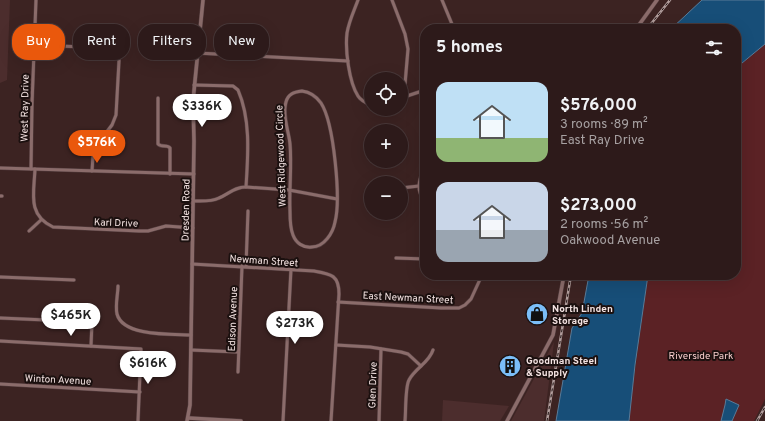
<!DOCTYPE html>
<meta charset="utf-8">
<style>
:root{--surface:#2d1a1a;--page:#352323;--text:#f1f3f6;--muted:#a7a1a2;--line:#483839;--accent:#ea580c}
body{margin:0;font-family:Overpass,sans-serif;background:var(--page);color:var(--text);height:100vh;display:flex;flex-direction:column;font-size:15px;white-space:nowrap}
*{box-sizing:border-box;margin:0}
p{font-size:13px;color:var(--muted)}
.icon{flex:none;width:22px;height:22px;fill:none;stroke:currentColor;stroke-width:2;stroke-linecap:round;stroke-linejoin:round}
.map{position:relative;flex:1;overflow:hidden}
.drawer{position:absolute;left:420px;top:24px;width:321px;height:256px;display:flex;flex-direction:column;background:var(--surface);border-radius:16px;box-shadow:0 4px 16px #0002,0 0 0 1px var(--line)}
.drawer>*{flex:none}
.banner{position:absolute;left:12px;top:24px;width:348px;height:36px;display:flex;gap:8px}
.fabs{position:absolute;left:364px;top:72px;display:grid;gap:8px}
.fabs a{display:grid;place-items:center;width:44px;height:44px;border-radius:50%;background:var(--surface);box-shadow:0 4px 16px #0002,0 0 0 1px var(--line);font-size:20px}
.price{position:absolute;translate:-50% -34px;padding:0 9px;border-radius:14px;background:#fff;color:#222;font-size:13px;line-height:26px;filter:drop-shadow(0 1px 2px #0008)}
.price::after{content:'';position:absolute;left:50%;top:24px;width:12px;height:9px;margin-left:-6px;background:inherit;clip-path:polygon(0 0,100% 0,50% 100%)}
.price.on{background:var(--accent);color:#fff}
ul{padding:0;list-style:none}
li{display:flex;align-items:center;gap:12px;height:100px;padding:0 16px}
li span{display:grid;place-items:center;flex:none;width:112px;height:80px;border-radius:12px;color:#555}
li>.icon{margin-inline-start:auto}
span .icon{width:48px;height:48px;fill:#fffc;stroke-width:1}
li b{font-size:17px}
h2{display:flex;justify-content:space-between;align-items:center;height:48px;padding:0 16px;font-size:17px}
.chip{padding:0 14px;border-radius:16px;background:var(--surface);box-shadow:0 4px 16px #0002,0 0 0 1px var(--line);font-size:14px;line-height:36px}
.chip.on{background:var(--accent);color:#fff}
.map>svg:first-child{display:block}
.built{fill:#4c2d2d}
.green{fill:#5b2225}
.water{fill:#174e78;stroke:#5a7b98}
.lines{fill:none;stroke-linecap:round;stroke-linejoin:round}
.minor-casing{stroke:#553f40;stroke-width:4}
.tertiary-casing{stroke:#553f40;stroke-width:4.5}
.minor{stroke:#8b6c6b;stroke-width:3}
.tertiary{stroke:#8b6c6b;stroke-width:3.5}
.rail-casing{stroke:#b19d9c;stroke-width:2.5}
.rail{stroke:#1b100f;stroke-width:1;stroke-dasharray:3;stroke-linecap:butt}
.labels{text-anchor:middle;stroke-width:4;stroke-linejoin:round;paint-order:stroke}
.street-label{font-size:10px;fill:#f5e4e3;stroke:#1b100f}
.poi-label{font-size:10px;font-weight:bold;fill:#f5e4e3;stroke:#1b100f;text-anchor:start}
.park-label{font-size:10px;fill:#f6cccb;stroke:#1b100f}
</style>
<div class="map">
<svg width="765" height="421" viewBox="0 0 765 421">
<rect width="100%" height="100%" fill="#3c2322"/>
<!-- built -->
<g class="built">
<polygon points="0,0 10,0 7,80 0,83"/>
<polygon points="554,342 544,421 511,421"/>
<polygon points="443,400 509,406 500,421 442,421"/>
</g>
<!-- green -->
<polygon class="green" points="765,44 765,399 754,421 628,421 648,275 736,275 736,68"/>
<!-- water -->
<g class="water">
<polygon points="702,0 765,0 765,44 736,68 736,29 671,29"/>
<polygon points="589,275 648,275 635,365 629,421 556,421 572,328 582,313"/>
<polygon points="726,399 739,405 732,421 721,421 725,405"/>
</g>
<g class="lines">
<!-- minor casing -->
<g class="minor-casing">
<g id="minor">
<path d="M 358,0 C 354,11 349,21 347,33 C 345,50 349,82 358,96 C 361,101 366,103 371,105"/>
<polyline points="392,0 405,34 408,49 404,96"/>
<polyline points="442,0 454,29"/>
<path d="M 35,45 L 108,48 C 116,49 119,54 119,61 L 116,115 L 112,125 L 96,146 L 93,156 L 92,171"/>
<polyline points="197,53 348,61"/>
<path d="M 302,91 C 310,92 316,96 321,103 C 334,123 341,199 335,222 C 333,233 324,247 312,247 C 303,248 296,243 293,235 C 290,228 290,219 290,211 C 289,189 292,166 290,144 C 289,132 282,115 286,102 C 288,94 294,92 302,91 Z"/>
<path d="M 158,98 L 158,144 C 162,148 167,144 170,148 L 170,174"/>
<polyline points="401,98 425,90"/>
<path d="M 425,164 C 421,176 414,190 425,200"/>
<polyline points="0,168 194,174"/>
<polyline points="31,169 32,104 36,0"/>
<path d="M 35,169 C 34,193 27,215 53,227 L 139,231 L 148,231 L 166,226 L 193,228"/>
<polyline points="246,187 289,190 337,199"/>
<polyline points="401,188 419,186"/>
<polyline points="0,196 2,196"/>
<path d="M 193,201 C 202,201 211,202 219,198 C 229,194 234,187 246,187 C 248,155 251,120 238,90 L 233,86 L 194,85"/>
<polyline points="29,231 41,220"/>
<polyline points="396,258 425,259"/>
<path d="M 192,264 L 314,271 C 331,274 339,275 339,294 L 331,421"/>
<polyline points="246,266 248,211"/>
<polyline points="0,277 74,280"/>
<path d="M 118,286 C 118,294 115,305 117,314 C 123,337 173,334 191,335"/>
<polyline points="338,302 441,308 459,308 465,305 471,299 482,275"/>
<polyline points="0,318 92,322 91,346"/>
<polyline points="0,341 141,349 138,421"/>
<polyline points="336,345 370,347 401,352 408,354 421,366"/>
<polyline points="191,350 238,352"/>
<polyline points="238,372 242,266"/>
<polyline points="0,384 140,392"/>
<polyline points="283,421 291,269"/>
<polyline points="379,421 381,349"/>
<path d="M 405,421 C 406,412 405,387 409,380 C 415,368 429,363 433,350"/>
</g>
</g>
<!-- tertiary casing -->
<g class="tertiary-casing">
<g id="tertiary">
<polyline points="636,29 657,0"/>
<polyline points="188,418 241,421"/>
<polyline points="187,421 190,405 194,141 193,101 203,0"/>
<polyline points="507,421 553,335 564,275"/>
</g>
</g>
<!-- minor -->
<use href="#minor" class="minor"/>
<!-- tertiary -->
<use href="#tertiary" class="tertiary"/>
<!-- rail casing -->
<g class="rail-casing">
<g id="rail">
<polyline points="647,29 670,0"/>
<polyline points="547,421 571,275"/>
<polyline points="757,421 765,407"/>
</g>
</g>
<!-- rail -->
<use href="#rail" class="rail"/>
</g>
<!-- icons -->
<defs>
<g id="shop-disc" transform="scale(1.15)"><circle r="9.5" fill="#7bbef8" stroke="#1b100f"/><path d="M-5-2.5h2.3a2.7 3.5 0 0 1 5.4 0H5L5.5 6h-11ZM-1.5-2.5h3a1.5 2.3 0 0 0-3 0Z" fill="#111"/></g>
<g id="building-disc" transform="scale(1.15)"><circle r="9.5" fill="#7bbef8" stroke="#1b100f"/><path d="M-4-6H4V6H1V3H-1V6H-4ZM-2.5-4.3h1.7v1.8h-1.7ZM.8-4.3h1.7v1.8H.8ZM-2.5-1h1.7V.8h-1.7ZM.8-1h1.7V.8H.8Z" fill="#111"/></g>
</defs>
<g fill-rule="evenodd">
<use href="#shop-disc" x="537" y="314"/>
<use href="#building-disc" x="510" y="366"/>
</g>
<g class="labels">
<!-- street labels -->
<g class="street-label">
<text transform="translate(24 108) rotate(-89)" y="4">West Ray Drive</text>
<text transform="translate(280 156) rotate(-92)" y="4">West Ridgewood Circle</text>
<text transform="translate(185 210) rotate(-89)" y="4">Dresden Road</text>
<text transform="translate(116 222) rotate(2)" y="4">Karl Drive</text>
<text transform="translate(264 260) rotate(4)" y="4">Newman Street</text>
<text transform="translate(408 297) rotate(3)" y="4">East Newman Street</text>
<text transform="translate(232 319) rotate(-88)" y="4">Edison Avenue</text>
<text transform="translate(58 379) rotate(3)" y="4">Winton Avenue</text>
<text transform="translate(372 385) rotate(-88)" y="4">Glen Drive</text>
</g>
<!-- poi labels -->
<g class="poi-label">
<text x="552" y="312">North Linden<tspan x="552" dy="12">Storage</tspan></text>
<text x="526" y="364">Goodman Steel<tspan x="526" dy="12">&amp; Supply</tspan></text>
</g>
<!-- park labels -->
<g class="park-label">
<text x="701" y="359">Riverside Park</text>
</g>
</g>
</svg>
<div class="fabs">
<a><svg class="icon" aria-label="locate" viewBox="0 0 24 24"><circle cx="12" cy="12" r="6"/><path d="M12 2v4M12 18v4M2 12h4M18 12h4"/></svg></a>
<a>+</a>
<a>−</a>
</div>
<b class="price" style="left:202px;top:128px">$336K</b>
<b class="price on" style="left:97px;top:164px">$576K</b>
<b class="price" style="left:71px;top:337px">$465K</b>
<b class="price" style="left:295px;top:345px">$273K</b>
<b class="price" style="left:148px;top:385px">$616K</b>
<div class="banner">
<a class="chip on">Buy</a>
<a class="chip">Rent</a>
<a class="chip">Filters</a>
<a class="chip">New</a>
</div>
<section class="drawer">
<h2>5 homes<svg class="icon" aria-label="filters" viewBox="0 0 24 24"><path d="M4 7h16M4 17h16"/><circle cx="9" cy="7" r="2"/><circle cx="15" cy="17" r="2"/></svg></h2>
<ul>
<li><span style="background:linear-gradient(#bfe0f5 70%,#8fb573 0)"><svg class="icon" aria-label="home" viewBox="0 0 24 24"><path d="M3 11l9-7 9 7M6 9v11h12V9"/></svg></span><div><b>$576,000</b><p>3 rooms · 89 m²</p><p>East Ray Drive</p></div></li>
<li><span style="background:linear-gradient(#c9d6e8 60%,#9aa5b1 0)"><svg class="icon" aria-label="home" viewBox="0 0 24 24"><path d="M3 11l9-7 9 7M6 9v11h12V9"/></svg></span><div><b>$273,000</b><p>2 rooms · 56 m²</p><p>Oakwood Avenue</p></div></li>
</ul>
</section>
</div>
